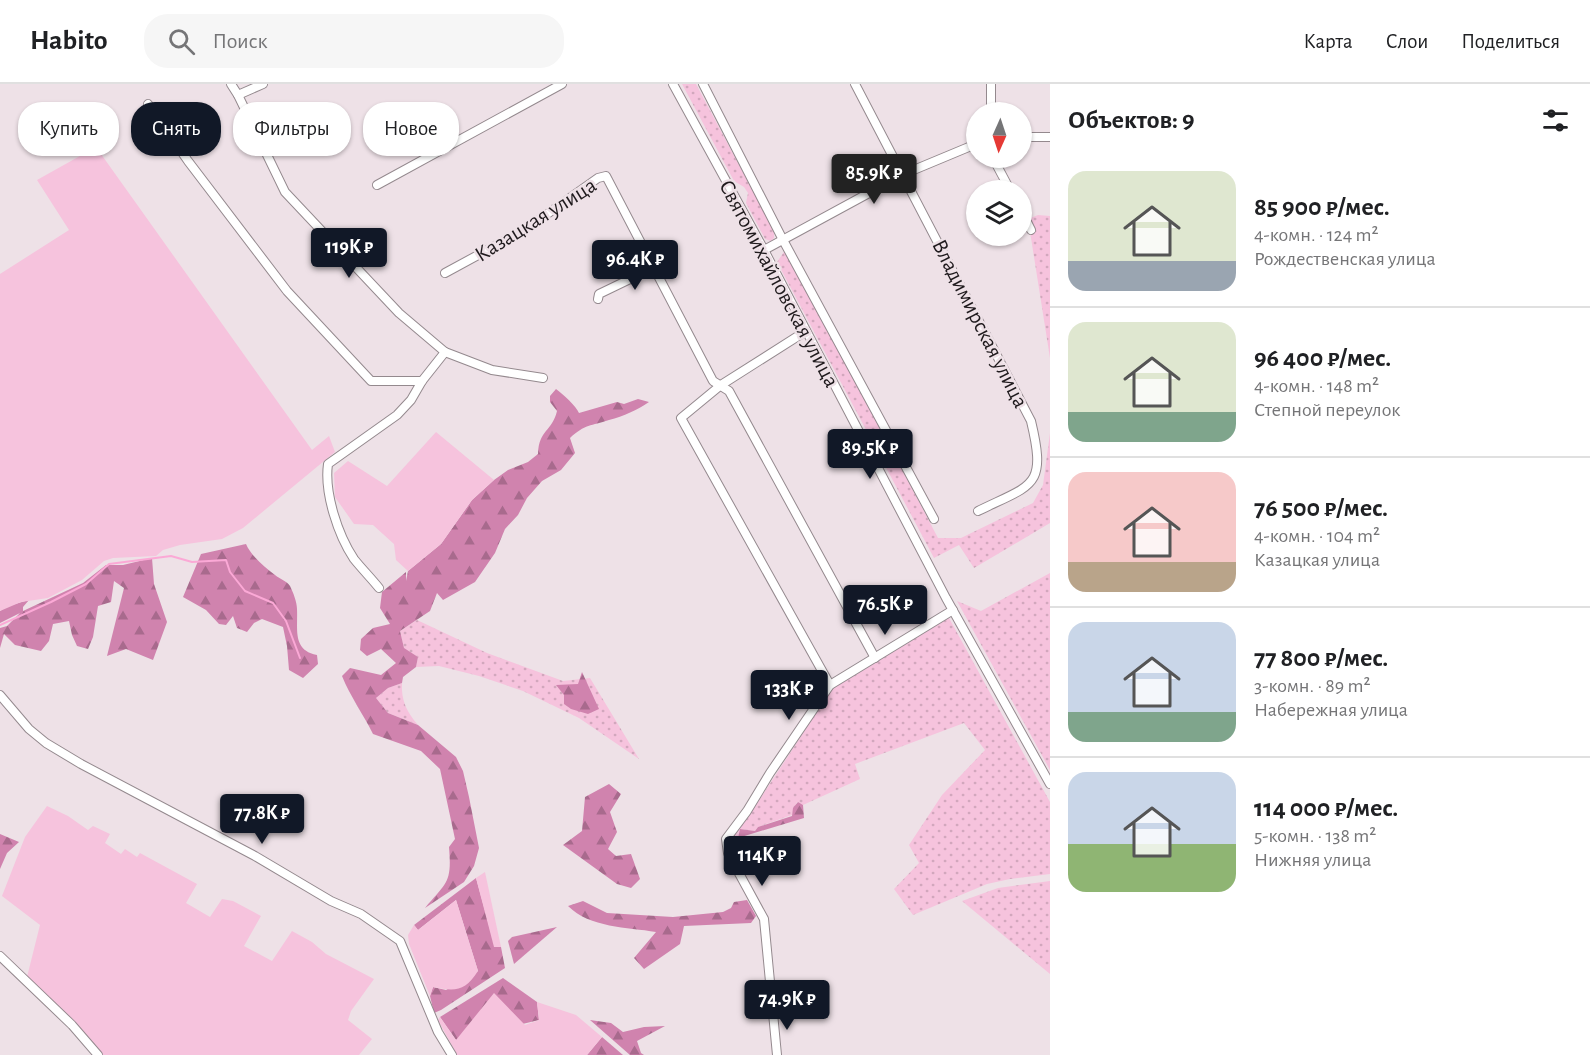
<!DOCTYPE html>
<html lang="ru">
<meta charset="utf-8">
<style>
:root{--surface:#fff;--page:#f6f6f6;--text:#202124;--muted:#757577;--line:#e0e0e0;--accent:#111827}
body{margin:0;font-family:"Alegreya Sans",sans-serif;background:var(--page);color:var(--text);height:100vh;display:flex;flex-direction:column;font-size:22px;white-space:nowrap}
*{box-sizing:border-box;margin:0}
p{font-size:20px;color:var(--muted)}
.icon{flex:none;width:33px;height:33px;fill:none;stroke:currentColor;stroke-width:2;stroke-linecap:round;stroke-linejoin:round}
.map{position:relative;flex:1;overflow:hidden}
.side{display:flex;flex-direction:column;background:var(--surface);width:540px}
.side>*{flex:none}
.top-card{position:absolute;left:18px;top:18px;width:570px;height:54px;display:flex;gap:12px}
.needle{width:39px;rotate:183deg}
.fabs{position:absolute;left:966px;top:18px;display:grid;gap:12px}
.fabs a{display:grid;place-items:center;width:66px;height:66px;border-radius:50%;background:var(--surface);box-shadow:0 2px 4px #0004;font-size:30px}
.price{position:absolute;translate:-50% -51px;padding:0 14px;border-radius:6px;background:var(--accent);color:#fff;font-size:20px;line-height:39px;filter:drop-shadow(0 2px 3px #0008)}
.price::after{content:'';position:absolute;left:50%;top:36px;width:18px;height:14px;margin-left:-9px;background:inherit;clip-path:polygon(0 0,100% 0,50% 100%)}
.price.current{background:#222;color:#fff}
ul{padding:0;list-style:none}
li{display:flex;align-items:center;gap:18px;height:150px;padding:0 18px}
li+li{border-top:2px solid var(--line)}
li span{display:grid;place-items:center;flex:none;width:168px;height:120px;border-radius:18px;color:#555}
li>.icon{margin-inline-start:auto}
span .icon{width:72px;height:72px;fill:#fffc;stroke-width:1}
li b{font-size:26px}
h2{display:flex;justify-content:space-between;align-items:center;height:72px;padding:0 18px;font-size:26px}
.tag{padding:0 21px;border-radius:24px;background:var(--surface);box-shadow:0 2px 4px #0004;font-size:21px;line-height:54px}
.tag.current{background:var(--accent);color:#fff}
header{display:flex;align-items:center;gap:36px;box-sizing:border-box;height:84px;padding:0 30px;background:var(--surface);border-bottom:2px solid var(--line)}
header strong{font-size:28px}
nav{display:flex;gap:33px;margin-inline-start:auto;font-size:21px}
.search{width:420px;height:54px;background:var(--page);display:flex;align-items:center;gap:15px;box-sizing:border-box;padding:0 21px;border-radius:24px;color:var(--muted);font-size:22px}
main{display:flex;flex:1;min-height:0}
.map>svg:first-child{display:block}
.grass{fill:url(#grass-dots)}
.forest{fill:url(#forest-firs)}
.garden{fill:#f6c3dd}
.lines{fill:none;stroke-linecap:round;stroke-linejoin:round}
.stream{stroke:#fba9d6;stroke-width:2}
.street-casing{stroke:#94898e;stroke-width:10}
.street{stroke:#fff;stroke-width:8}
.labels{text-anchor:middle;stroke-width:5;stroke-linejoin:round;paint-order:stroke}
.street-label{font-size:22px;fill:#1f1a1d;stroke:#eee1e7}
</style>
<header>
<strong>Habito</strong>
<div class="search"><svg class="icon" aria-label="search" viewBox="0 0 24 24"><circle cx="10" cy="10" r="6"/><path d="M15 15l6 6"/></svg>Поиск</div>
<nav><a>Карта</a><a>Слои</a><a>Поделиться</a></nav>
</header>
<main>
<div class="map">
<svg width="1050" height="971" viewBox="0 0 1050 971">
<defs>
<pattern id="grass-dots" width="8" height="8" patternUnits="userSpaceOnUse" patternTransform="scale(1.5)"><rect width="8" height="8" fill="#f6c3dd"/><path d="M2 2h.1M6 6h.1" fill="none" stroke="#d2a7bd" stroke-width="1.8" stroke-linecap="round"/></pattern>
<pattern id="forest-firs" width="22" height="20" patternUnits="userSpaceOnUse" patternTransform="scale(1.5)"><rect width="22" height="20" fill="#d083ae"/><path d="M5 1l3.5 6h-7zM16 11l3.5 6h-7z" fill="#a86a8d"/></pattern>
</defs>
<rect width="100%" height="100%" fill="#eee1e7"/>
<!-- grass -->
<g class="grass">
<polygon points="682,0 696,0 774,147 774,154 771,157 765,155 746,119 748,109 744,103 734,97"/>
<polygon points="1038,131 1050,132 1050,274 1028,135"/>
<polygon points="786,165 938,454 961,454 1033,419 1043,401 1050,349 1050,439 974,484 959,461 934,474 777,178"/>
<polygon points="1050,489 1050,686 957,517 981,527"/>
<polygon points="949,534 1050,718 1050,790 1010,795 987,800 913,831 894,805 919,779 909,761 942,711 985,666 964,639 855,680 860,695 803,721 797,718 792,731 758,743 755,747 741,745 738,754 732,752 754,724 832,605"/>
<polygon points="417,536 487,569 563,597 590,594 639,675 579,634 523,607 479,592 439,582 416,583 418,573 404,565 400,547"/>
<path d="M 402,599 C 401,617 407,628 418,641 L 388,629 L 376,614 L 388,604 Z"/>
<polygon points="1050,797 1050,890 962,817 998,804"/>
</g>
<!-- forest -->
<g class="forest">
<path d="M 556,305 C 563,310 576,322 579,329 L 617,318 L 624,320 L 638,315 L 649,318 C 637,326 624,332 609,336 C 591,342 585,340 570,354 L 575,369 L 561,386 L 542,397 L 527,414 L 518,431 L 505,445 L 495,469 L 475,498 L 443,516 L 437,509 L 430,527 L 400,547 L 404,564 L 418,573 L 416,583 L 403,593 L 402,599 L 388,604 L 376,614 L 388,629 L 418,641 L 456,673 L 463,687 L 469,713 L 479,764 L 474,782 L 464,798 L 425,824 C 447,798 452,799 449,763 L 455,755 L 440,685 L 421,667 L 373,650 C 363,630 350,612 342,592 L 350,584 L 381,591 L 396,579 L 381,565 L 367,572 L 360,566 L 361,555 L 373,544 L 390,540 L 380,524 L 382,508 L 406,488 L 406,497 L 408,487 L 441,460 L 472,416 L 494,396 L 508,386 L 528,378 L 538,370 C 539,345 552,348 557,327 L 550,318 L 550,312 Z"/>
<path d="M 246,460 C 251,472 265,483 275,491 C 280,495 287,497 290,502 C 293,508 297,518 297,525 C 298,545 292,566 317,571 L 318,580 L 303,594 L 289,586 L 287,562 L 283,543 L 262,535 L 254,539 L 247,548 L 237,544 L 233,532 L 226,541 L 219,540 L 206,526 L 183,513 L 201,470 Z"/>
<polygon points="152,474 154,500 167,538 153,576 126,565 107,572 124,504 114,497 111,518 98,522 93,553 88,565 77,562 72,551 69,537 53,540 49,557 41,567 15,561 4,550 0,564 0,544 7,542 20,529 0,539 0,527 8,522 29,516 23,523 23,527 83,499 106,481 123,481"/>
<polygon points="582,588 599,625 588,630 571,625 564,620 564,611 556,601 578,600"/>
<polygon points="609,700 621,710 610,728 617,748 608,765 616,772 631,770 640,795 631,804 617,800 563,761 582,747 585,713"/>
<polygon points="798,718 803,721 804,734 738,754 740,745 755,747 758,743 792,732 793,724"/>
<polygon points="0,750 19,758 7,769 0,785"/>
<polygon points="476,794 495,863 501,863 505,884 441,926 434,929 430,912 433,903 446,906 478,887 456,816 418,846 414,841"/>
<path d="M 747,816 L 756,832 L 751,839 L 684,842 L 680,860 L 644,885 L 634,874 L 656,848 C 627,843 590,844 568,822 L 583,817 L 607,829 L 673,833 L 723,828 L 731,824 L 734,818 Z"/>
<polygon points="557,843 514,880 508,857 512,853"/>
<polygon points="503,894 537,918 539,936 456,956 440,933"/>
<polygon points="590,936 611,939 623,948 644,943 665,942 637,957 641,969 644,971 630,971"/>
<polygon points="602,953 623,971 587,971"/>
</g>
<!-- garden -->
<g class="garden">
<polygon points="96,63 312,366 329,352 335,368 243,444 222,455 180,461 163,466 156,472 113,474 104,477 82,496 48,514 21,518 0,527 0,190 69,146 37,96"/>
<polygon points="436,348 494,396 472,416 441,460 408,487 396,476 394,460 373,441 354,440 335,413 334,389 348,377 387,402"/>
<polygon points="47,722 68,732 88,746 93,742 110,750 105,759 121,770 125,765 137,773 140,769 197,800 186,819 210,833 222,815 233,817 261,832 244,862 272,877 292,847 312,858 326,870 374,895 351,927 348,936 372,955 359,971 102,971 74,939 27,893 40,841 2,812 25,753"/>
<polygon points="485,788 501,863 494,863 476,794"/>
<path d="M 456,816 L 478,887 C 465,907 456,908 433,903 L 430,912 L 409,860 L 408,851 L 414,841 L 418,846 Z"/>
<polygon points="494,909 525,941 539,936 537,918 576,931 602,953 587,971 457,971 438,936 440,933 456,956"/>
</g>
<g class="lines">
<!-- stream -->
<polyline class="stream" points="0,541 51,518 86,500 109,480 171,472 192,478 226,476 230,488 245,507 273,519 286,537 300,574"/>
<!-- street casing -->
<g class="street-casing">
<g id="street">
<polyline points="231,0 238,11 285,108 399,229 445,268 492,286 543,294"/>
<polyline points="673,0 764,166 946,514 1050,700"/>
<polyline points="703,0 783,156 934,435"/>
<path d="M 855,0 L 1031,337 C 1047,404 1033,400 978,427"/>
<polyline points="991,0 991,28"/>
<polyline points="238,11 263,0"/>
<polyline points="148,20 188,77 287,207 371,297 422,297"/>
<polyline points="1022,53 1050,53"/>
<polyline points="993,74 1010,106"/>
<polyline points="377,101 562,0"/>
<polyline points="1022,128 1031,146"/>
<polyline points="764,166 904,90 976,60"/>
<polyline points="445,189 526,145 598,94 606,92 713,297 729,307 875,574"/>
<polyline points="598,215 599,210 655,183"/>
<polyline points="806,247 721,301 681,334 830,601"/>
<path d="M 379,504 C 371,494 362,485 354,475 C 338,451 324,409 328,380 L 397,331 L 411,316 L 422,297 L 445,268"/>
<polyline points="0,611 29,645 46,659 81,680 255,772 331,817 361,830 400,857 438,948 452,971"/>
<polyline points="0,872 72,941 98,971"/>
<polyline points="777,971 764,835 728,769 726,755 747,727 770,689 830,601 953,526"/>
</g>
</g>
<!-- street -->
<use href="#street" class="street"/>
</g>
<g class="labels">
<!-- street labels -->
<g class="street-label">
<text transform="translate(535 135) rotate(-32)" y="8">Казацкая улица</text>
<text transform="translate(780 199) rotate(62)" y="8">Святомихайловская улица</text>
<text transform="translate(981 239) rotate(63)" y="8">Владимирская улица</text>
</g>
</g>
</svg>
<div class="fabs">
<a><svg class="needle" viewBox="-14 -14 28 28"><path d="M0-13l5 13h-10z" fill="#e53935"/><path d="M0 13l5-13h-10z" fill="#757577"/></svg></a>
<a><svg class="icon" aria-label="layers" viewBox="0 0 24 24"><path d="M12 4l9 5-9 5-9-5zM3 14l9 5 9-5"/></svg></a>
</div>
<b class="price current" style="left:874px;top:121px">85.9K ₽</b>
<b class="price" style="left:349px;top:195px">119K ₽</b>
<b class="price" style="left:635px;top:207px">96.4K ₽</b>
<b class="price" style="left:870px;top:396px">89.5K ₽</b>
<b class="price" style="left:885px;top:552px">76.5K ₽</b>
<b class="price" style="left:789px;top:637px">133K ₽</b>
<b class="price" style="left:262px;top:761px">77.8K ₽</b>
<b class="price" style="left:762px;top:803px">114K ₽</b>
<b class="price" style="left:787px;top:947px">74.9K ₽</b>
<div class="top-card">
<a class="tag">Купить</a>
<a class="tag current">Снять</a>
<a class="tag">Фильтры</a>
<a class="tag">Новое</a>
</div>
</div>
<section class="side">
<h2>Объектов: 9<svg class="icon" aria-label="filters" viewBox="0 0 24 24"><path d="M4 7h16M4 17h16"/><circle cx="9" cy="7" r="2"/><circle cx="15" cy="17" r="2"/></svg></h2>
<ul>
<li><span style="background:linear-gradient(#dfe7d0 75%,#9aa5b1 0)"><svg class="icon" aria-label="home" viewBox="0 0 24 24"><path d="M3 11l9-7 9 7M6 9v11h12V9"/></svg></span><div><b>85 900 ₽/мес.</b><p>4-комн. · 124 m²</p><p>Рождественская улица</p></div></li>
<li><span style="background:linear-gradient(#dfe7d0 75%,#7fa58c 0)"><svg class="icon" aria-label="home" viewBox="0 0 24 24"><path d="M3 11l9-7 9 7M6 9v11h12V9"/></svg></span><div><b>96 400 ₽/мес.</b><p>4-комн. · 148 m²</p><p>Степной переулок</p></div></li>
<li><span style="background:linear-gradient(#f6c9c9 75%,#b9a48a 0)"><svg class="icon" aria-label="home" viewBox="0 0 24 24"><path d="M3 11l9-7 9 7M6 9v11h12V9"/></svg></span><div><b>76 500 ₽/мес.</b><p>4-комн. · 104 m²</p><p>Казацкая улица</p></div></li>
<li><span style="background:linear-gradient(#c9d6e8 75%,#7fa58c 0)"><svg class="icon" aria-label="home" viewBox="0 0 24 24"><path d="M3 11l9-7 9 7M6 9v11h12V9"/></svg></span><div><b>77 800 ₽/мес.</b><p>3-комн. · 89 m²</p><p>Набережная улица</p></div></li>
<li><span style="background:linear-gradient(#c9d6e8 60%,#8fb573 0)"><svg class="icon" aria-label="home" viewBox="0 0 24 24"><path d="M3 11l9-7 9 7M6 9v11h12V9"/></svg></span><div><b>114 000 ₽/мес.</b><p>5-комн. · 138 m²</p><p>Нижняя улица</p></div></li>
</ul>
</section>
</main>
